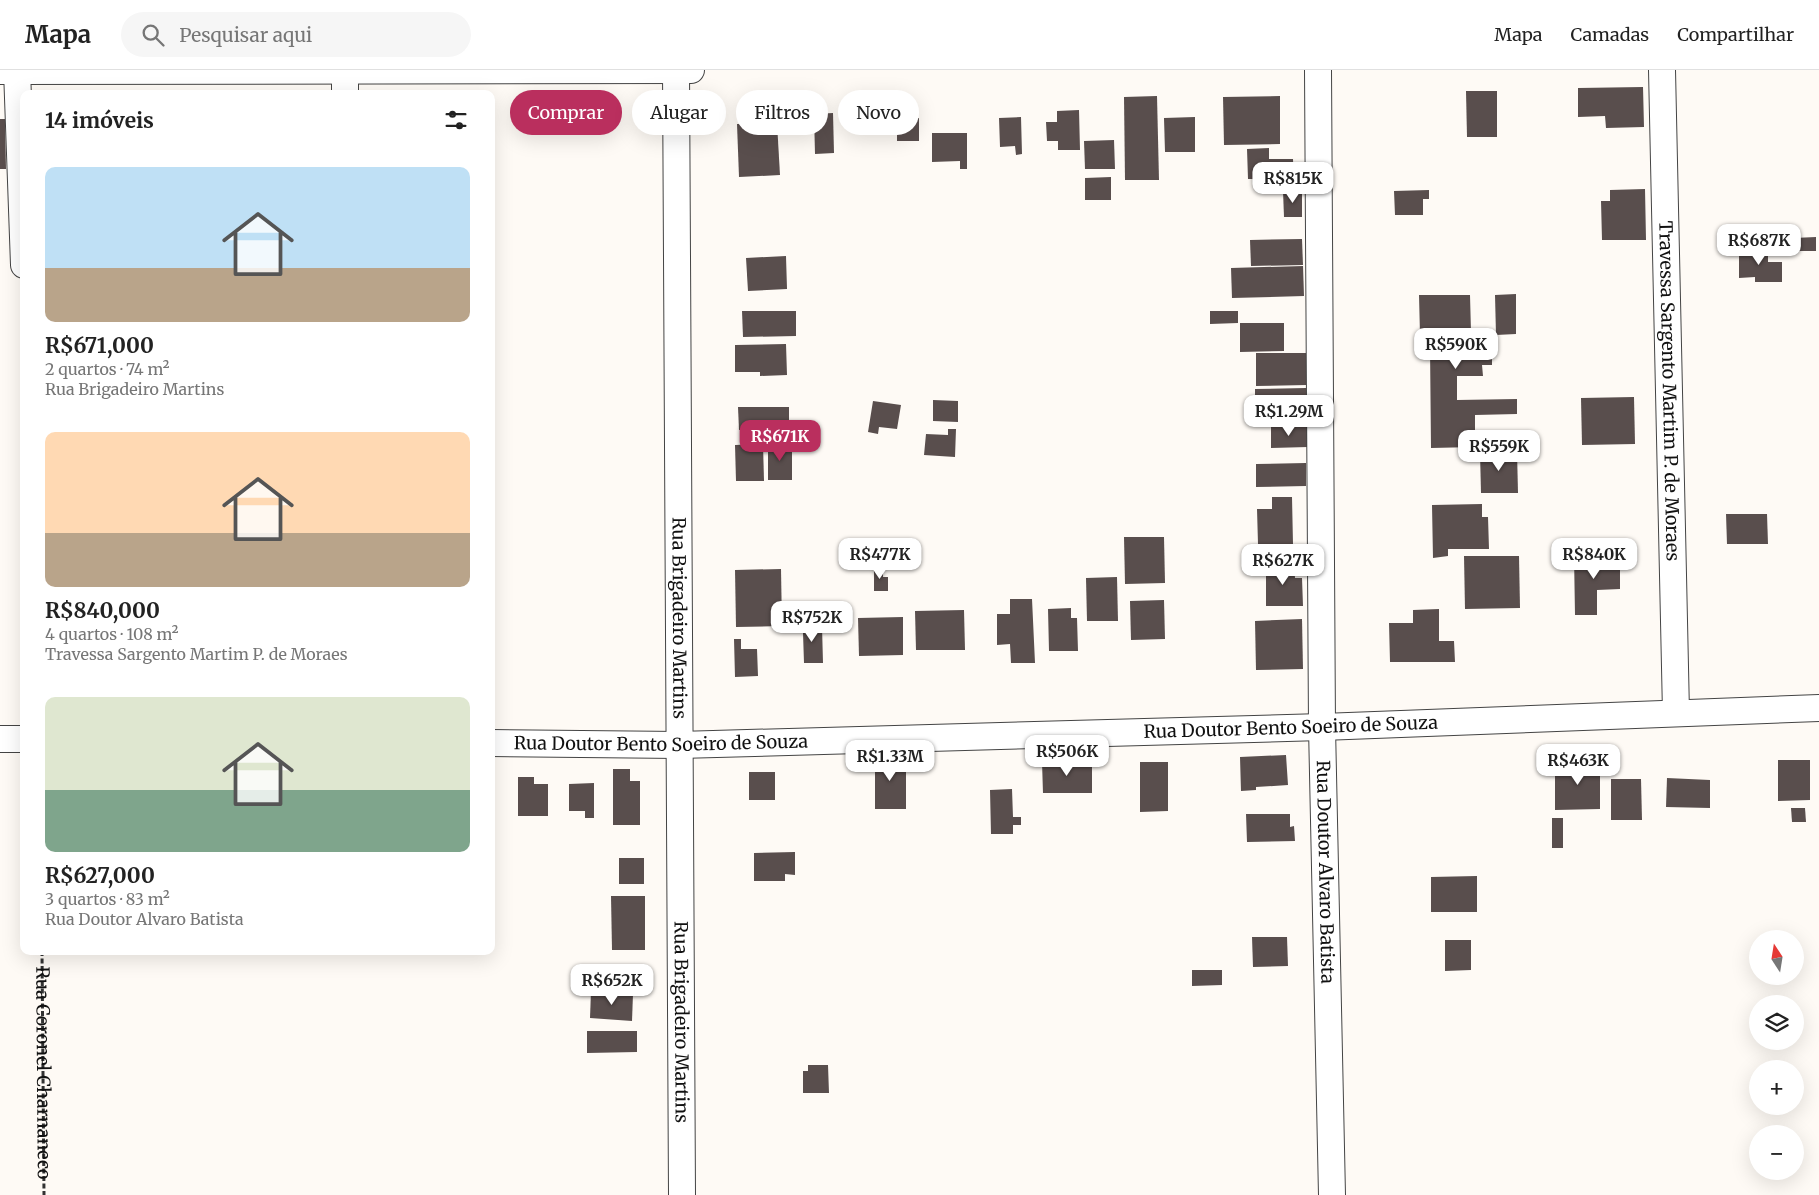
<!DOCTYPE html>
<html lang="pt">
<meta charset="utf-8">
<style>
:root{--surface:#fff;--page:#f6f6f6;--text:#222;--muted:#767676;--line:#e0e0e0;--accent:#ba2f5e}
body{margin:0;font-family:Merriweather,serif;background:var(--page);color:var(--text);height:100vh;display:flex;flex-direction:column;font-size:19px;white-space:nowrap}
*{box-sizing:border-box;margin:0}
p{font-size:16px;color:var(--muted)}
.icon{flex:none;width:28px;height:28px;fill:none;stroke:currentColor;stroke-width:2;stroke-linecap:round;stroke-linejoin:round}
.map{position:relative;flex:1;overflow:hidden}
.side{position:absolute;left:20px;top:20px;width:475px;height:865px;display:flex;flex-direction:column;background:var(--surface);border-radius:10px;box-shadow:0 5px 20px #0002}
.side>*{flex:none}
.top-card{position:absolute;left:510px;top:20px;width:475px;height:45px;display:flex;gap:10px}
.needle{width:32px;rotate:348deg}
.tools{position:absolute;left:1749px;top:860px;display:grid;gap:10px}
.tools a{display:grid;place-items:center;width:55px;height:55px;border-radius:50%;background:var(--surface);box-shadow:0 5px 20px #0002;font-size:25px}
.price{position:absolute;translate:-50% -42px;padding:0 11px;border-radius:10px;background:#fff;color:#222;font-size:16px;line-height:32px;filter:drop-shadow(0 1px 2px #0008)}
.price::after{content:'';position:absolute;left:50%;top:30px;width:15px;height:11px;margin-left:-8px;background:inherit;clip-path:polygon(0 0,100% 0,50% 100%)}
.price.active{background:var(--accent);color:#fff}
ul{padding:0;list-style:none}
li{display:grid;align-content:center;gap:10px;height:265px;padding:0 25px}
li span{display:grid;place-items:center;height:155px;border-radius:10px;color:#555}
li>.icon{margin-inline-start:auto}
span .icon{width:90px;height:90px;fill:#fffc;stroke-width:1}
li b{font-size:21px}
h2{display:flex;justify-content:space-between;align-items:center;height:60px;padding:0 25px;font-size:21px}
.pill{padding:0 18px;border-radius:22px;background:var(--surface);box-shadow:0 5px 20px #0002;font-size:18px;line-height:45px}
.pill.active{background:var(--accent);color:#fff}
header{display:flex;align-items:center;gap:30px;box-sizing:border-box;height:70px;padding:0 25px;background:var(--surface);border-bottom:1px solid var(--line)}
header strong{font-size:24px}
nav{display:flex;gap:28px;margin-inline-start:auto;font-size:18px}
.search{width:350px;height:45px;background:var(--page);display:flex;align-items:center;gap:12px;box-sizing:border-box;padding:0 18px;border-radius:28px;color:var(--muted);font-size:19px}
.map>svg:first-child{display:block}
.building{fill:#594e4d}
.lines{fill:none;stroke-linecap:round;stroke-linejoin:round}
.street-casing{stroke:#444;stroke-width:28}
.path{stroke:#333;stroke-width:3;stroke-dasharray:5 2.5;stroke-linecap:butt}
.street{stroke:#fff;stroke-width:26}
.labels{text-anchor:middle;stroke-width:5;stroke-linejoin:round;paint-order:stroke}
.street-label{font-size:18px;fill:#111;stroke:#fff}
</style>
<header>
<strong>Mapa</strong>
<div class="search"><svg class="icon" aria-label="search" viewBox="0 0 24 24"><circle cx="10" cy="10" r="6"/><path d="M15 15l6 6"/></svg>Pesquisar aqui</div>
<nav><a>Mapa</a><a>Camadas</a><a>Compartilhar</a></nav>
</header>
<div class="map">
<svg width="1819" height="1125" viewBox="0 0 1819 1125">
<rect width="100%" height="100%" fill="#fefaf5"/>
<!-- building -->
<g class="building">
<polygon points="1643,17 1644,57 1606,58 1605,46 1578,47 1578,18"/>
<polygon points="1466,21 1497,21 1497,67 1467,67"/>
<polygon points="1157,26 1159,110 1125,110 1124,27"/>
<polygon points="1280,26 1280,74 1224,75 1223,27"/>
<polygon points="1079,40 1080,80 1058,80 1058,71 1047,71 1046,52 1057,52 1057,41"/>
<polygon points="833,43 834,83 815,84 814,44"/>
<polygon points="1021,47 1022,84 1016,85 1015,76 1000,77 999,48"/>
<polygon points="1195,47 1195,82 1165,82 1164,48"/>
<polygon points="919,48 919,71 897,71 897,49"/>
<polygon points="0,49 5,49 6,99 0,99"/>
<polygon points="777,53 780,105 739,107 737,54"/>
<polygon points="932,63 967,63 967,99 960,99 960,91 932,92"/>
<polygon points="1114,70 1115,99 1085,99 1084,71"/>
<polygon points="1269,78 1269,89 1293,89 1294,115 1256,116 1255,109 1248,109 1247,79"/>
<polygon points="1111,107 1111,130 1085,130 1085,108"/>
<polygon points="1645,119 1646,170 1602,170 1601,131 1610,131 1610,120"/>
<polygon points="1429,120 1429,129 1423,129 1423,145 1395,145 1394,121"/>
<polygon points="1283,121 1302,121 1302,147 1284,147"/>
<polygon points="1816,167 1816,181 1794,181 1794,168"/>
<polygon points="1302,169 1303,195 1251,196 1250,170"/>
<polygon points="1746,176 1760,176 1760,182 1768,181 1768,192 1782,192 1782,212 1755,212 1755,207 1739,208 1739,185 1746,185"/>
<polygon points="786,186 787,219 748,221 746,188"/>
<polygon points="1303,196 1304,226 1232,228 1231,198"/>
<polygon points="1516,224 1516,264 1496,265 1495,225"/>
<polygon points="1419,225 1470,225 1471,262 1495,262 1495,276 1482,276 1482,287 1492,287 1492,295 1482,295 1483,306 1457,306 1457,330 1517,329 1517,344 1475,345 1475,377 1431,378 1430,277 1428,277 1428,265 1420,265"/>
<polygon points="742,241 796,241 796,266 743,267"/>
<polygon points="1210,241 1238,241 1238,253 1210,254"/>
<polygon points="1240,253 1284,253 1284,281 1240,282"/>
<polygon points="786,274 787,305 760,306 760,302 735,302 735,275"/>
<polygon points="1256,283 1306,283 1307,315 1256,316"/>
<polygon points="1306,318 1307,346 1255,347 1255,319"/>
<polygon points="1634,327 1635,374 1582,375 1581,328"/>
<polygon points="933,330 958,331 958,352 933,351"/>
<polygon points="873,331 901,335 897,359 879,357 878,364 868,362"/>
<polygon points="738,337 789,337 789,359 739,360"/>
<polygon points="1307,355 1308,377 1271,378 1271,356"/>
<polygon points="948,359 956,359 955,387 924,385 926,364 948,365"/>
<polygon points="763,374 764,411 736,411 735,375"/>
<rect x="768" y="374" width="24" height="36"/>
<polygon points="1517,381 1518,423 1481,423 1480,382"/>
<polygon points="1306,393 1306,416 1256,417 1256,394"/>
<polygon points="1272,427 1292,427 1293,474 1258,474 1257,439 1272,439"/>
<polygon points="1482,434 1482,447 1488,447 1489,479 1448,479 1448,486 1433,488 1432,435"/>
<polygon points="1726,444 1767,444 1768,474 1727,474"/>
<polygon points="1124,467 1164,467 1165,513 1125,514"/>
<polygon points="1620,484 1620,519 1597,520 1597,545 1575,545 1574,485"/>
<polygon points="1464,486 1519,486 1520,538 1465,539"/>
<polygon points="1294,494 1295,508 1302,508 1303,536 1266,536 1266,495"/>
<polygon points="874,496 883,496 883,507 888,507 888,521 874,521"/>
<polygon points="781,499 782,556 736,557 735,500"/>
<polygon points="1117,507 1118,551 1087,551 1086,508"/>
<polygon points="1010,529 1032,529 1035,593 1011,593 1010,574 997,575 997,544 1010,544"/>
<polygon points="1164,530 1165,569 1131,570 1130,531"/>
<polygon points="1071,538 1071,548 1077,548 1078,581 1049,581 1048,539"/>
<polygon points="1439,539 1439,571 1454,571 1455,592 1390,592 1389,553 1413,553 1413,540"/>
<polygon points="964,540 965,580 916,580 915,541"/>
<polygon points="903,547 903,585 859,586 858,548"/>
<polygon points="1302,549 1303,599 1256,600 1255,551"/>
<polygon points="794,556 822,556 823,593 804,593 803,563 794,563"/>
<polygon points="734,569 741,569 741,579 757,579 758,606 735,607"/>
<polygon points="1286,685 1288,715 1256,717 1256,720 1241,721 1240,687"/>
<rect x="875" y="686" width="31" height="53"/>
<polygon points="1778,690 1810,690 1810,730 1778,731"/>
<polygon points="1092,691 1092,723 1043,723 1042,692"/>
<polygon points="1600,691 1600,739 1555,740 1555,692"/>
<polygon points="1140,692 1168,692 1168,741 1140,742"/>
<polygon points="613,699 630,699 630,711 640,711 640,755 613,755"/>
<rect x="749" y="702" width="26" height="28"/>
<polygon points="518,707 534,707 534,714 548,714 548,746 518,746"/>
<polygon points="1667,708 1710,710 1710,738 1666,737"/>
<polygon points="1611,709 1641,709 1642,750 1611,750"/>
<polygon points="594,713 594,748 585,748 585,741 569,741 569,714"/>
<polygon points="1012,719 1013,747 1021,747 1021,755 1013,755 1013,764 991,764 990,720"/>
<polygon points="1791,738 1805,738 1806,752 1792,752"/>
<polygon points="1246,744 1290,744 1290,757 1294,756 1295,771 1247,772"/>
<rect x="1552" y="748" width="11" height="30"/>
<polygon points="795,782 795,805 785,804 785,811 754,811 754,783"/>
<rect x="619" y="788" width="25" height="26"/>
<polygon points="1477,806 1477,842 1431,842 1431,807"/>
<polygon points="611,826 645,826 645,880 612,880"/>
<polygon points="1252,867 1287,867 1288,896 1253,897"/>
<polygon points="1445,870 1471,870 1471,900 1445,901"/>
<polygon points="1192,900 1222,900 1222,915 1192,916"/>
<polygon points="591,921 633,924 632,951 590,948"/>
<polygon points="587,961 637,961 637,982 587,983"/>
<polygon points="808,995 828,995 829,1023 803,1023 803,1001 808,1001"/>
</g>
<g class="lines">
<!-- street casing -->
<g class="street-casing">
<g id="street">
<polyline points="17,0 24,195"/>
<path id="s2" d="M 676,0 L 682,1125"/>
<path id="s3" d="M 1318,0 L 1322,657 L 1332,1125"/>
<path id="s4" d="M 1662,0 L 1676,643"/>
<polyline points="0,1 691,0"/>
<polyline points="345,24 345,0"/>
<polyline points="0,669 24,669"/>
<path id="s5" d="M 491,673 L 679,675 L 1322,657 L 1819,638"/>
</g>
</g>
<!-- path -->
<path class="path" id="s1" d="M 42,881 L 44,1125"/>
<!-- street -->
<use href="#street" class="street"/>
</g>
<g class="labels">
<!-- street labels -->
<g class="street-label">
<text dy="6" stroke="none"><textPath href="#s4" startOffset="321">Travessa Sargento Martim P. de Moraes</textPath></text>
<text dy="6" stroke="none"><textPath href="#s2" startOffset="548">Rua Brigadeiro Martins</textPath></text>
<text dy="6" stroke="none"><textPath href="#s5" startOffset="800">Rua Doutor Bento Soeiro de Souza</textPath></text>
<text dy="6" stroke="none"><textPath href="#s5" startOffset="170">Rua Doutor Bento Soeiro de Souza</textPath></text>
<text dy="6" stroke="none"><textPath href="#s3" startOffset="802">Rua Doutor Alvaro Batista</textPath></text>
<text dy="6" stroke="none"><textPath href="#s2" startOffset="952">Rua Brigadeiro Martins</textPath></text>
<text dy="6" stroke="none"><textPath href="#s1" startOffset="122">Rua Coronel Charnaneco</textPath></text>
</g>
</g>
</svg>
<div class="tools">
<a><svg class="needle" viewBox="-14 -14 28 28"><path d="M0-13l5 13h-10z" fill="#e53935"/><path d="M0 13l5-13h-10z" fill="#767676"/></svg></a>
<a><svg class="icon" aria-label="layers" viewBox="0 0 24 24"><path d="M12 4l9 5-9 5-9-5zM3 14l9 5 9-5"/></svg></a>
<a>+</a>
<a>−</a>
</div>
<b class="price" style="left:1293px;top:134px">R$815K</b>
<b class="price" style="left:1759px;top:196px">R$687K</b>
<b class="price" style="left:1456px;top:300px">R$590K</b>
<b class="price" style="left:1289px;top:367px">R$1.29M</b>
<b class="price active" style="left:780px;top:392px">R$671K</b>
<b class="price" style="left:1499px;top:402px">R$559K</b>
<b class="price" style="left:880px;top:510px">R$477K</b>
<b class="price" style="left:1594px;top:510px">R$840K</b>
<b class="price" style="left:1283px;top:516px">R$627K</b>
<b class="price" style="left:812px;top:573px">R$752K</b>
<b class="price" style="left:1067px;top:707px">R$506K</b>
<b class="price" style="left:890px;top:712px">R$1.33M</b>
<b class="price" style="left:1578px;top:716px">R$463K</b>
<b class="price" style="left:612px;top:936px">R$652K</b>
<div class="top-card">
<a class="pill active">Comprar</a>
<a class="pill">Alugar</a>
<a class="pill">Filtros</a>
<a class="pill">Novo</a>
</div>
<section class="side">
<h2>14 imóveis<svg class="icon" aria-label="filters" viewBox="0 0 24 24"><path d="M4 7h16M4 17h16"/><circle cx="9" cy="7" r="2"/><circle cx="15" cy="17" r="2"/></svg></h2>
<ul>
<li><span style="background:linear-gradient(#bfe0f5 65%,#b9a48a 0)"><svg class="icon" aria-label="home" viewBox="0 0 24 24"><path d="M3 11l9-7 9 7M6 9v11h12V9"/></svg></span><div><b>R$671,000</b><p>2 quartos · 74 m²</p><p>Rua Brigadeiro Martins</p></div></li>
<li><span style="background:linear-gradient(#ffd9b3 65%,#b9a48a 0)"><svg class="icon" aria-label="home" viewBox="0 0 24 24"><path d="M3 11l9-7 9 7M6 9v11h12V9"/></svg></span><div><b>R$840,000</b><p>4 quartos · 108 m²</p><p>Travessa Sargento Martim P. de Moraes</p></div></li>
<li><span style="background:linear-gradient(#dfe7d0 60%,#7fa58c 0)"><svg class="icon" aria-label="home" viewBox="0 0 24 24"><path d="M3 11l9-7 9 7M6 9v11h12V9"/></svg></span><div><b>R$627,000</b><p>3 quartos · 83 m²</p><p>Rua Doutor Alvaro Batista</p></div></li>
</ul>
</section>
</div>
